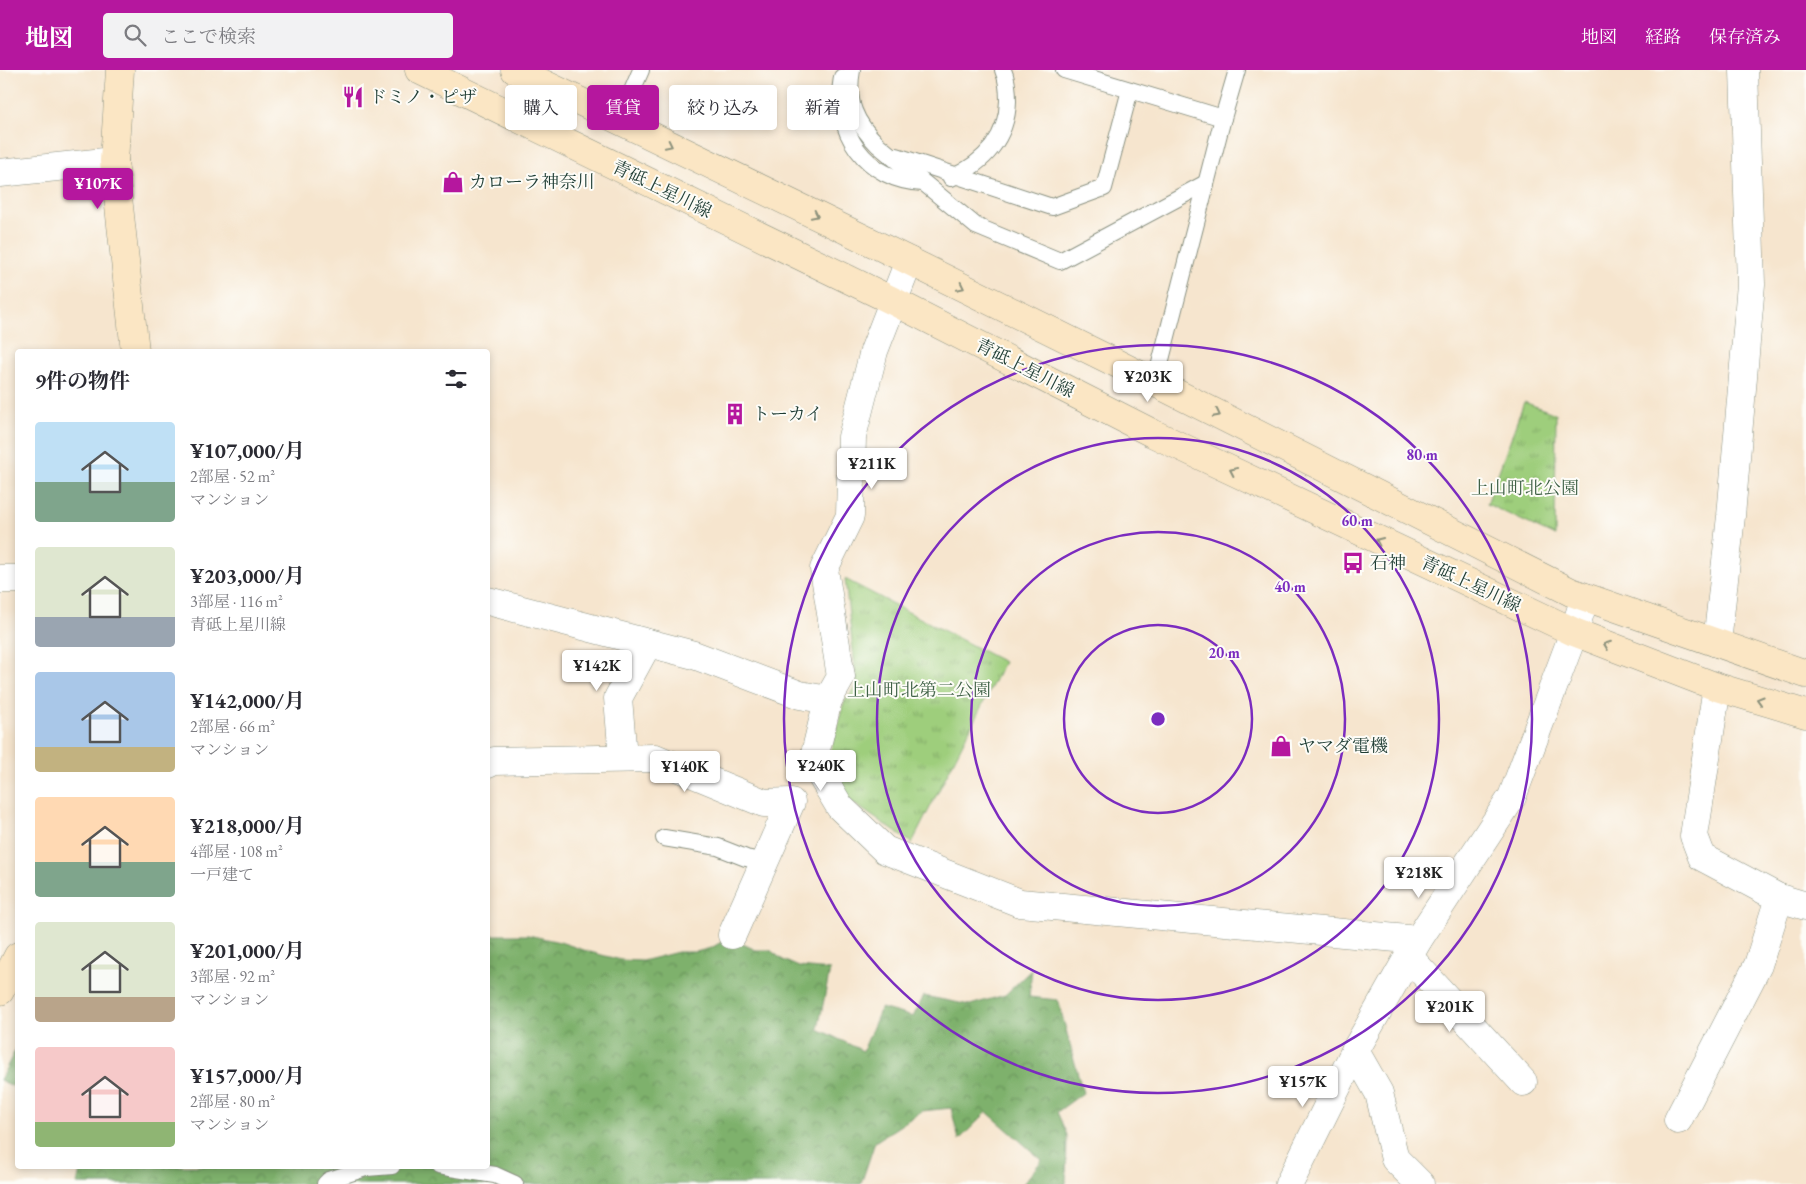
<!DOCTYPE html>
<html lang="ja">
<meta charset="utf-8">
<style>
:root{--surface:#fff;--page:#f2f2f3;--text:#2b2b33;--muted:#7c7c81;--accent:#b5179e}
body{margin:0;font-family:"EB Garamond","Noto Serif JP",serif;background:var(--page);color:var(--text);height:100vh;display:flex;flex-direction:column;font-size:19px;white-space:nowrap}
*{box-sizing:border-box;margin:0}
p{font-size:16px;color:var(--muted)}
.icon{flex:none;width:28px;height:28px;fill:none;stroke:currentColor;stroke-width:2;stroke-linecap:round;stroke-linejoin:round}
.map{position:relative;flex:1;overflow:hidden}
.sheet{position:absolute;left:15px;top:279px;width:475px;height:820px;display:flex;flex-direction:column;background:var(--surface);border-radius:5px;box-shadow:0 2px 8px #0003}
.sheet>*{flex:none}
.top-card{position:absolute;left:505px;top:15px;width:475px;height:45px;display:flex;gap:10px}
.price{position:absolute;translate:-50% -42px;padding:0 11px;border-radius:5px;background:#fff;color:#222;font-size:16px;line-height:32px;filter:drop-shadow(0 1px 2px #0008)}
.price::after{content:'';position:absolute;left:50%;top:30px;width:15px;height:11px;margin-left:-8px;background:inherit;clip-path:polygon(0 0,100% 0,50% 100%)}
.price.on{background:var(--accent);color:#fff}
ul{padding:0;list-style:none}
li{display:flex;align-items:center;gap:15px;height:125px;padding:0 20px}
li span{display:grid;place-items:center;flex:none;width:140px;height:100px;border-radius:5px;color:#555}
li>.icon{margin-inline-start:auto}
span .icon{width:60px;height:60px;fill:#fffc;stroke-width:1}
li b{font-size:21px}
h2{display:flex;justify-content:space-between;align-items:center;height:60px;padding:0 20px;font-size:21px}
.pill{padding:0 18px;border-radius:5px;background:var(--surface);box-shadow:0 2px 8px #0003;font-size:18px;line-height:45px}
.pill.on{background:var(--accent);color:#fff}
header{display:flex;align-items:center;gap:30px;box-sizing:border-box;height:70px;padding:0 25px;background:var(--accent);color:#fff}
header strong{font-size:24px}
nav{display:flex;gap:28px;margin-inline-start:auto;font-size:18px}
.search{width:350px;height:45px;background:var(--page);display:flex;align-items:center;gap:12px;box-sizing:border-box;padding:0 18px;border-radius:5px;color:var(--muted);font-size:19px}
.map>svg:first-child{display:block}
.grass{fill:url(#grass-tufts);stroke:#5e8658}
.forest{fill:url(#forest-crowns);stroke:#4e7750}
.lines{fill:none;stroke-linecap:round;stroke-linejoin:round}
.lane-casing{stroke:#8a9181;stroke-width:18}
.street-casing{stroke:#8a9181;stroke-width:29}
.secondary-casing{stroke:#8a9181;stroke-width:29}
.lane{stroke:#fff;stroke-width:16}
.street{stroke:#fff;stroke-width:28}
.secondary{stroke:#fbe6c4;stroke-width:28}
.oneway{stroke:#8d927c}
.ring{fill:none;stroke:#7b2cbf;stroke-width:2.5}
.labels{text-anchor:middle;stroke-width:4;stroke-linejoin:round;paint-order:stroke}
.poi-label{font-size:18px;fill:#1f3d34;stroke:#fdfcf7;text-anchor:start}
.street-label{font-size:18px;fill:#1f3d34;stroke:#fdfcf7}
.park-label{font-size:18px;fill:#3f6146;stroke:#fdfcf7}
.centre{fill:#7b2cbf;stroke:#fdfcf7;stroke-width:2.5}
.ring-label{font-size:15px;text-anchor:middle;font-weight:bold;fill:#7b2cbf;stroke:#fdfcf7;stroke-width:4;stroke-linejoin:round;paint-order:stroke}
</style>
<header>
<strong>地図</strong>
<div class="search"><svg class="icon" aria-label="search" viewBox="0 0 24 24"><circle cx="10" cy="10" r="6"/><path d="M15 15l6 6"/></svg>ここで検索</div>
<nav><a>地図</a><a>経路</a><a>保存済み</a></nav>
</header>
<div class="map">
<svg width="1806" height="1114" viewBox="0 0 1806 1114">
<defs>
<pattern id="grass-tufts" width="24" height="20" patternUnits="userSpaceOnUse" patternTransform="scale(1.25)"><rect width="24" height="20" fill="#9ece7c"/><path d="M3 7l-1-3M5 7V3M7 7l1-3M15 17l-1-3M17 17v-4M19 17l1-3" fill="none" stroke="#80a866"/></pattern>
<pattern id="forest-crowns" width="20" height="18" patternUnits="userSpaceOnUse" patternTransform="scale(1.25)"><rect width="20" height="18" fill="#7eb16c"/><path d="M2 6a3 3 0 1 1 6 0M12 15a3 3 0 1 1 6 0" fill="none" stroke="#67915a"/></pattern>
</defs>
<rect width="100%" height="100%" fill="#fdfcf7"/>
<filter id="ink" filterUnits="userSpaceOnUse"><feTurbulence type="fractalNoise" baseFrequency=".02" numOctaves="2"/><feDisplacementMap in="SourceGraphic" scale="10" xChannelSelector="R" yChannelSelector="G"/><feConvolveMatrix kernelMatrix="1 2 1 2 8 2 1 2 1" color-interpolation-filters="sRGB"/></filter>
<filter id="wash" filterUnits="userSpaceOnUse"><feTurbulence type="fractalNoise" baseFrequency=".0096" numOctaves="4" result="noise"/><feDisplacementMap in="SourceGraphic" scale="20" xChannelSelector="R" yChannelSelector="G"/><feGaussianBlur stdDeviation="1.12" result="paint"/><feColorMatrix in="noise" values="0 0 0 0 0 0 0 0 0 0 0 0 0 0 0 0 0 1.4 0 .05"/><feComposite in="paint" operator="in"/></filter>
<g filter="url(#wash)">
<rect width="100%" height="100%" fill="#f6e5ce"/>
<!-- grass -->
<g class="grass">
<polygon points="1524,332 1556,344 1555,466 1487,434"/>
<polygon points="845,509 1004,592 912,773 850,731 826,697 844,632 857,616"/>
</g>
<!-- forest -->
<g class="forest">
<polygon points="488,865 528,865 560,872 590,882 621,890 642,891 678,882 696,882 711,878 725,870 736,871 756,880 770,880 783,890 799,897 830,900 818,959 863,981 881,938 913,947 924,926 970,935 1005,925 1032,899 1029,927 1058,930 1083,1023 1057,1042 1067,1065 1066,1114 1023,1114 1042,1090 987,1042 959,1070 951,1038 922,1041 875,1072 861,1114 77,1114 81,1096 488,1096"/>
<polygon points="16,979 18,980 17,1018 0,1010"/>
</g>
</g>
<g filter="url(#ink)">
<g class="lines">
<!-- lane casing -->
<g class="lane-casing">
<g id="lane">
<path d="M 852,0 C 846,33 855,52 878,75 L 976,156 L 1060,191 L 1206,113"/>
<polyline points="1064,0 1223,48 1237,0"/>
<path d="M 842,7 C 832,61 866,111 923,113"/>
<polyline points="619,51 641,0"/>
<polyline points="897,86 1052,137 1104,118 1130,20"/>
<path d="M 951,108 C 984,93 1007,68 1008,31 C 1008,21 1007,9 1003,0"/>
<polyline points="1155,313 1223,48"/>
<polyline points="664,768 718,777 746,788 765,792"/>
<polyline points="438,1096 495,1105 515,1114"/>
<polyline points="325,1114 329,1110 366,1098 392,1096"/>
</g>
</g>
<!-- street casing -->
<g class="street-casing">
<g id="street">
<polyline points="0,103 114,91"/>
<polyline points="0,509 18,509"/>
<polyline points="488,531 694,585 800,625 828,630 813,692 840,737 885,780 1020,833 1418,870"/>
<polyline points="1717,573 1731,446 1751,214 1744,0"/>
<polyline points="828,630 841,607 824,499 850,446 852,367 874,281 909,191"/>
<polyline points="623,688 618,628 648,573"/>
<polyline points="488,694 494,691 655,688 764,733 791,732 732,865"/>
<polyline points="1779,828 1806,836"/>
<polyline points="1408,886 1523,1012"/>
<polyline points="1678,1050 1758,895 1779,828 1702,787 1694,766 1717,617"/>
<polyline points="1289,1114 1355,981"/>
<polyline points="1420,1114 1395,1089 1379,1023 1355,981 1418,870 1512,727 1574,562 1585,527"/>
</g>
</g>
<!-- secondary casing -->
<g class="secondary-casing">
<g id="secondary">
<polyline points="120,0 114,91 135,281"/>
<polyline points="419,0 895,232 1152,363 1574,562 1717,617 1806,644"/>
<polyline points="515,0 873,173 1118,294 1571,522 1806,604"/>
<polyline points="0,921 18,886"/>
</g>
</g>
<!-- lane -->
<use href="#lane" class="lane"/>
<!-- street -->
<use href="#street" class="street"/>
<!-- secondary -->
<use href="#secondary" class="secondary"/>
</g>
<!-- one-way arrows -->
<defs><path id="oneway-chevron" d="M-2-3.5L2.5 0L-2 3.5" fill="none" stroke-width="1.6" stroke-linecap="round" stroke-linejoin="round" transform="scale(1.25)"/></defs>
<g class="oneway">
<use href="#oneway-chevron" transform="translate(669 75) rotate(26)"/>
<use href="#oneway-chevron" transform="translate(815 145) rotate(26)"/>
<use href="#oneway-chevron" transform="translate(961 217) rotate(26)"/>
<use href="#oneway-chevron" transform="translate(1217 344) rotate(27)"/>
<use href="#oneway-chevron" transform="translate(1233 401) rotate(-155)"/>
<use href="#oneway-chevron" transform="translate(1379 471) rotate(-155)"/>
<use href="#oneway-chevron" transform="translate(1607 575) rotate(-159)"/>
<use href="#oneway-chevron" transform="translate(1760 630) rotate(-163)"/>
</g>
</g>
<!-- distance rings -->
<g class="ring">
<circle cx="1158" cy="649" r="94"/>
<circle cx="1158" cy="649" r="187"/>
<circle cx="1158" cy="649" r="281"/>
<circle cx="1158" cy="649" r="374"/>
</g>
<!-- icons -->
<defs>
<g id="restaurant-bare" transform="scale(1.725)"><path d="M-5-6h1v4h1v-4h1v4h1v-4h1v5L-1.5 .5V6h-2V.5L-5-1ZM5-6V6H3V1.5H1.5Q1.5-4 5-6Z" fill="#b5179e" stroke="#fdfcf7" stroke-width="2.5" paint-order="stroke"/></g>
<g id="shop-bare" transform="scale(1.725)"><path d="M-5-2.5h2.3a2.7 3.5 0 0 1 5.4 0H5L5.5 6h-11ZM-1.5-2.5h3a1.5 2.3 0 0 0-3 0Z" fill="#b5179e" stroke="#fdfcf7" stroke-width="2.5" paint-order="stroke"/></g>
<g id="building-bare" transform="scale(1.725)"><path d="M-4-6H4V6H1V3H-1V6H-4ZM-2.5-4.3h1.7v1.8h-1.7ZM.8-4.3h1.7v1.8H.8ZM-2.5-1h1.7V.8h-1.7ZM.8-1h1.7V.8H.8Z" fill="#b5179e" stroke="#fdfcf7" stroke-width="2.5" paint-order="stroke"/></g>
<g id="bus-bare" transform="scale(1.725)"><path d="M-5-6H5V4H4V6H2V4H-2V6H-4V4H-5ZM-3.5-4V0h7V-4ZM-3.5 1.2v1.5H-2V1.2ZM2 1.2v1.5H3.5V1.2Z" fill="#b5179e" stroke="#fdfcf7" stroke-width="2.5" paint-order="stroke"/></g>
</defs>
<g fill-rule="evenodd">
<use href="#restaurant-bare" x="353" y="27"/>
<use href="#shop-bare" x="453" y="112"/>
<use href="#building-bare" x="735" y="344"/>
<use href="#bus-bare" x="1353" y="493"/>
<use href="#shop-bare" x="1281" y="676"/>
</g>
<g class="labels">
<!-- poi labels -->
<g class="poi-label">
<text x="369" y="33">ドミノ・ピザ</text>
<text x="469" y="118">カローラ神奈川</text>
<text x="752" y="350">トーカイ</text>
<text x="1370" y="499">石神</text>
<text x="1298" y="682">ヤマダ電機</text>
</g>
<!-- street labels -->
<g class="street-label">
<text transform="translate(662 119) rotate(26)" y="6">青砥上星川線</text>
<text transform="translate(1025 298) rotate(27)" y="6">青砥上星川線</text>
<text transform="translate(1471 514) rotate(25)" y="6">青砥上星川線</text>
</g>
<!-- park labels -->
<g class="park-label">
<text x="1525" y="424">上山町北公園</text>
<text x="919" y="626">上山町北第二公園</text>
</g>
</g>
<circle cx="1158" cy="649" r="8" class="centre"/>
<g class="ring-label">
<text x="1422" y="390">80 m</text>
<text x="1357" y="456">60 m</text>
<text x="1290" y="522">40 m</text>
<text x="1224" y="588">20 m</text>
</g>
</svg>
<b class="price on" style="left:98px;top:140px">¥107K</b>
<b class="price" style="left:1148px;top:333px">¥203K</b>
<b class="price" style="left:872px;top:420px">¥211K</b>
<b class="price" style="left:597px;top:622px">¥142K</b>
<b class="price" style="left:821px;top:722px">¥240K</b>
<b class="price" style="left:685px;top:723px">¥140K</b>
<b class="price" style="left:1419px;top:829px">¥218K</b>
<b class="price" style="left:1450px;top:963px">¥201K</b>
<b class="price" style="left:1303px;top:1038px">¥157K</b>
<div class="top-card">
<a class="pill">購入</a>
<a class="pill on">賃貸</a>
<a class="pill">絞り込み</a>
<a class="pill">新着</a>
</div>
<section class="sheet">
<h2>9件の物件<svg class="icon" aria-label="filters" viewBox="0 0 24 24"><path d="M4 7h16M4 17h16"/><circle cx="9" cy="7" r="2"/><circle cx="15" cy="17" r="2"/></svg></h2>
<ul>
<li><span style="background:linear-gradient(#bfe0f5 60%,#7fa58c 0)"><svg class="icon" aria-label="home" viewBox="0 0 24 24"><path d="M3 11l9-7 9 7M6 9v11h12V9"/></svg></span><div><b>¥107,000/月</b><p>2部屋 · 52 m²</p><p>マンション</p></div></li>
<li><span style="background:linear-gradient(#dfe7d0 70%,#9aa5b1 0)"><svg class="icon" aria-label="home" viewBox="0 0 24 24"><path d="M3 11l9-7 9 7M6 9v11h12V9"/></svg></span><div><b>¥203,000/月</b><p>3部屋 · 116 m²</p><p>青砥上星川線</p></div></li>
<li><span style="background:linear-gradient(#a9c7e8 75%,#c2b280 0)"><svg class="icon" aria-label="home" viewBox="0 0 24 24"><path d="M3 11l9-7 9 7M6 9v11h12V9"/></svg></span><div><b>¥142,000/月</b><p>2部屋 · 66 m²</p><p>マンション</p></div></li>
<li><span style="background:linear-gradient(#ffd9b3 65%,#7fa58c 0)"><svg class="icon" aria-label="home" viewBox="0 0 24 24"><path d="M3 11l9-7 9 7M6 9v11h12V9"/></svg></span><div><b>¥218,000/月</b><p>4部屋 · 108 m²</p><p>一戸建て</p></div></li>
<li><span style="background:linear-gradient(#dfe7d0 75%,#b9a48a 0)"><svg class="icon" aria-label="home" viewBox="0 0 24 24"><path d="M3 11l9-7 9 7M6 9v11h12V9"/></svg></span><div><b>¥201,000/月</b><p>3部屋 · 92 m²</p><p>マンション</p></div></li>
<li><span style="background:linear-gradient(#f6c9c9 75%,#8fb573 0)"><svg class="icon" aria-label="home" viewBox="0 0 24 24"><path d="M3 11l9-7 9 7M6 9v11h12V9"/></svg></span><div><b>¥157,000/月</b><p>2部屋 · 80 m²</p><p>マンション</p></div></li>
</ul>
</section>
</div>
